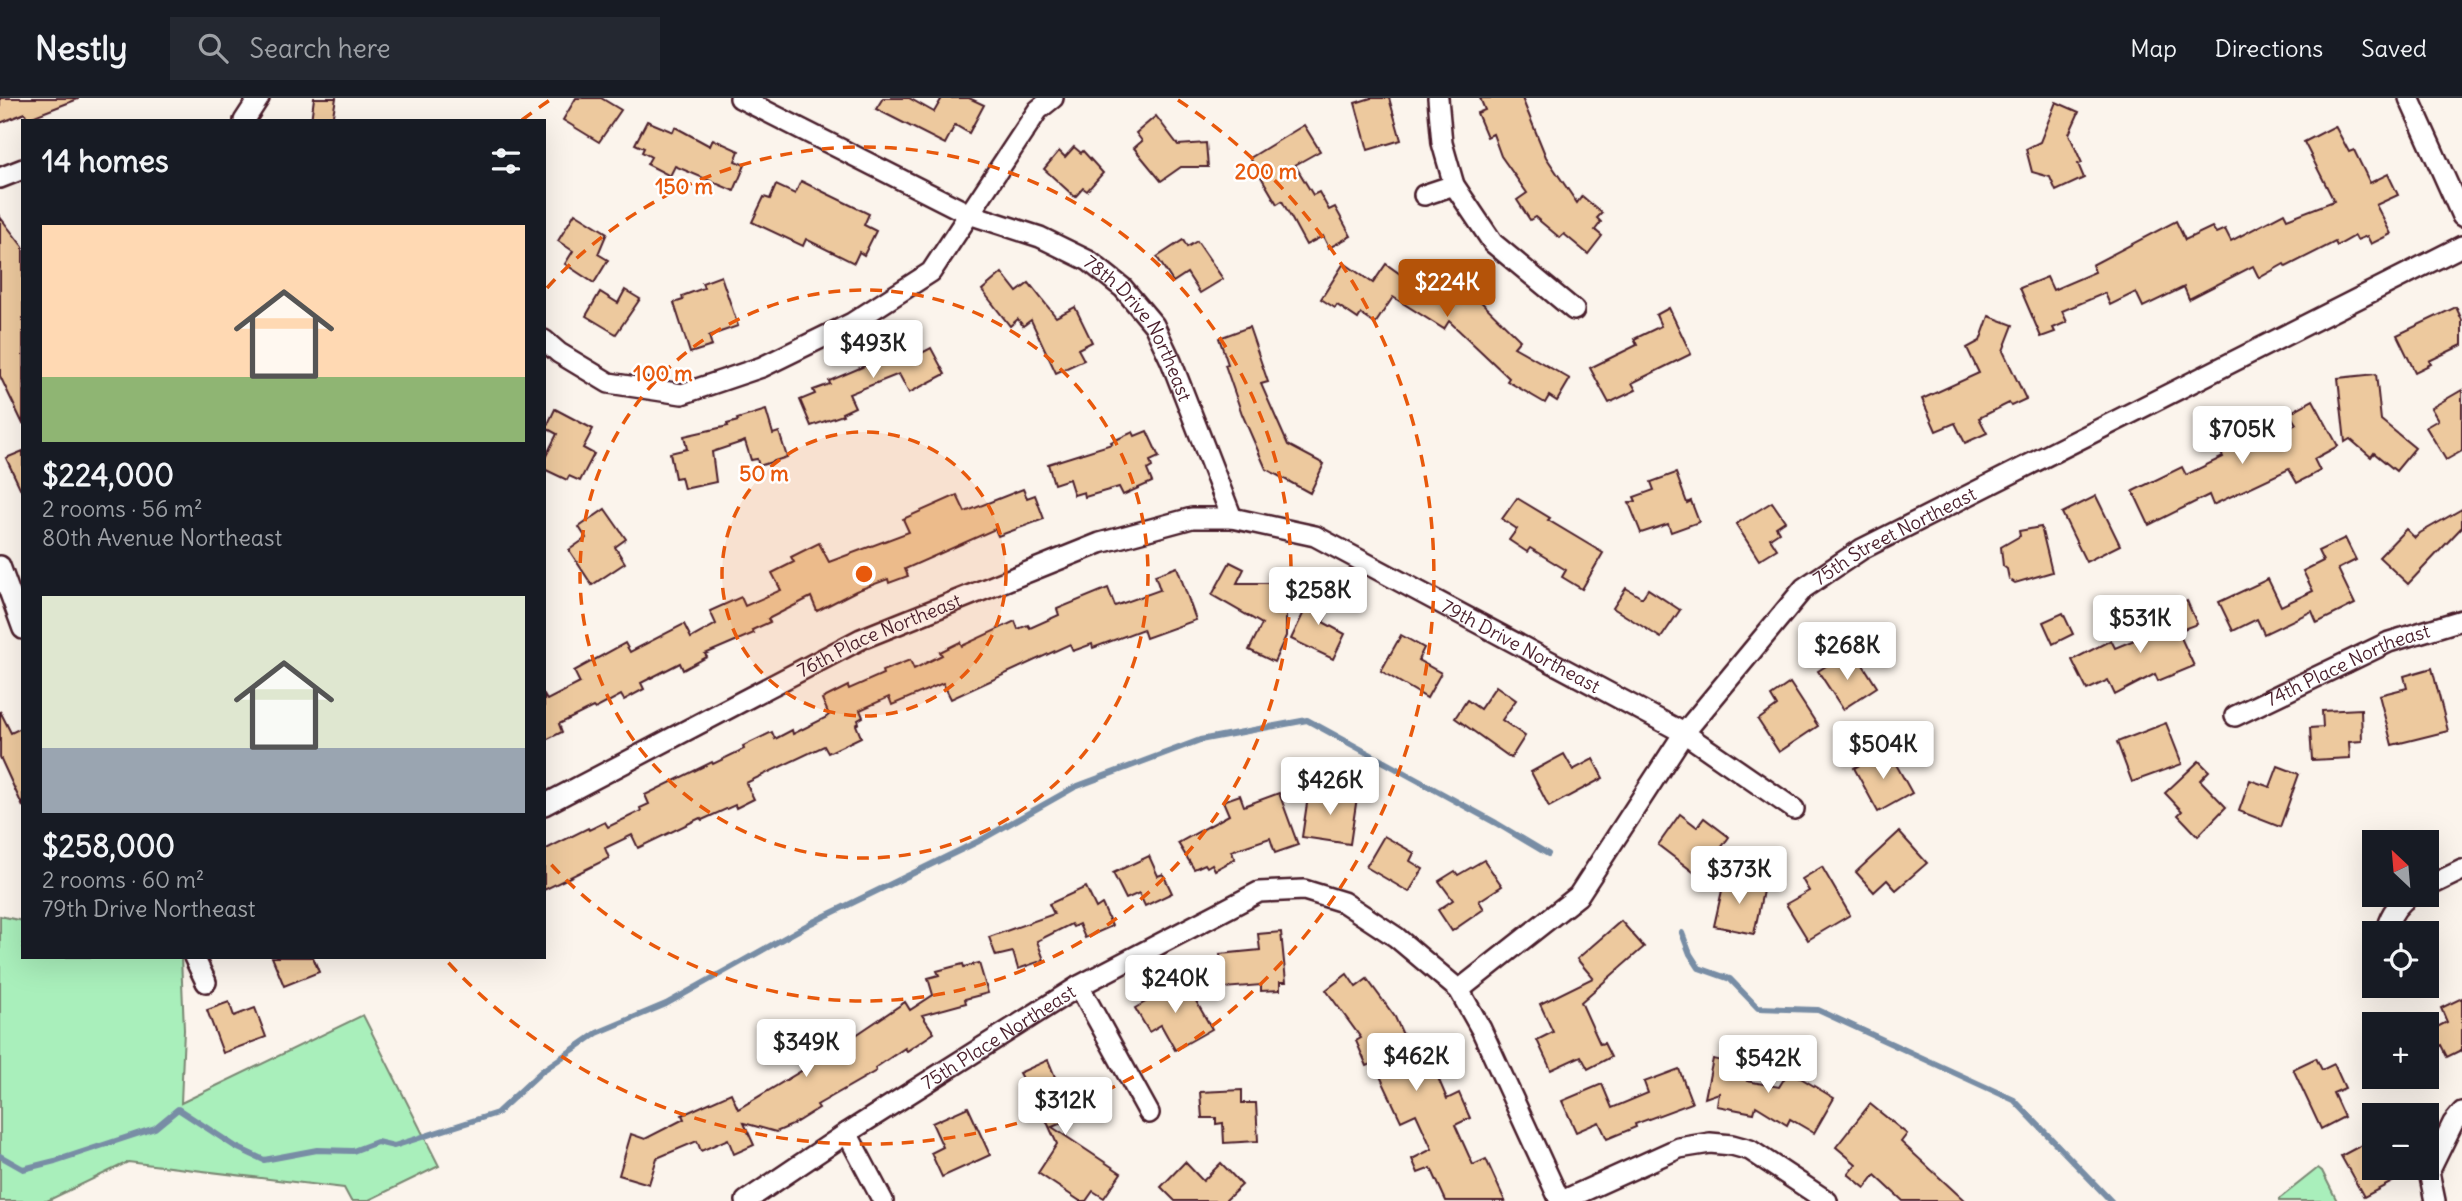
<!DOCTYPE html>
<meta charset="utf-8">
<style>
:root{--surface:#171b24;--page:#242831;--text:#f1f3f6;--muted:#9ea1a6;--line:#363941;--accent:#b45309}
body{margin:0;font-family:Delius,sans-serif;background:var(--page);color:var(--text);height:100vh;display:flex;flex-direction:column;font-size:26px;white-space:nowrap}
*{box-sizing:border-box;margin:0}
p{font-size:23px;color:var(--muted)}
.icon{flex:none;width:38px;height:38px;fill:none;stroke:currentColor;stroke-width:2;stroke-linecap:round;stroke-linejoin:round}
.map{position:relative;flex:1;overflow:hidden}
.side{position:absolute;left:21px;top:21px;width:525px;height:840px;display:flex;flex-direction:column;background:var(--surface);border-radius:0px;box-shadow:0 7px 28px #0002}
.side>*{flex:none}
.needle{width:46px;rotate:334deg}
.tools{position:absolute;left:2362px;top:732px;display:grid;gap:14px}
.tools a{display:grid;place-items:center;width:77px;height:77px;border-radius:0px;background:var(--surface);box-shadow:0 7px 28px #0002;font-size:35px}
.price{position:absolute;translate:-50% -60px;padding:0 16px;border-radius:7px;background:#fff;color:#222;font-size:23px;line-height:46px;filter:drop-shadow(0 2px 4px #0008)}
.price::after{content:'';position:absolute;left:50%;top:42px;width:21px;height:16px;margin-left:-10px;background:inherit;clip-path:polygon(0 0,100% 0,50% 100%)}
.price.selected{background:var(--accent);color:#fff}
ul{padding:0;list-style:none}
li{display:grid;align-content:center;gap:14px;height:371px;padding:0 21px}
li span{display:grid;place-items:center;height:217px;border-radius:0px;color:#555}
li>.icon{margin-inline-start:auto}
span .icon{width:126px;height:126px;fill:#fffc;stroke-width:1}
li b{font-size:30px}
h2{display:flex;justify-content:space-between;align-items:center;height:84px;padding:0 21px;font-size:30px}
header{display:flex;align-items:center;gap:42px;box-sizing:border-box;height:98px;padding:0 35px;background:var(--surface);border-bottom:2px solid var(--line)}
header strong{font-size:33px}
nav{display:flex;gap:38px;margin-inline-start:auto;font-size:24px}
.search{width:490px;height:63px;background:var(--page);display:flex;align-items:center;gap:18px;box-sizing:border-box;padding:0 24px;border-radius:0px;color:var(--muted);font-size:26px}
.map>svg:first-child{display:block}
.green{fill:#a9efbb;stroke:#7a8773;stroke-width:2}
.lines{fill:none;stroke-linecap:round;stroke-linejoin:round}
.stream{stroke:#788da5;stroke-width:6}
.building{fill:#edc99e;stroke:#4a1f2b;stroke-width:2}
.minor-casing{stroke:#4a1f2b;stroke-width:24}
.minor{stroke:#fff;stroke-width:19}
.ring{fill:none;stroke:#e8590c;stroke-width:3.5;stroke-dasharray:12 9}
.labels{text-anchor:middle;stroke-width:5;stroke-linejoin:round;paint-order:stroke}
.street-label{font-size:19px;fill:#4a1f2b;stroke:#fff}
.centre{fill:#e8590c;stroke:#fff;stroke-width:3.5}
.ring-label{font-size:21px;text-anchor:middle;font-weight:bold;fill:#e8590c;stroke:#fff;stroke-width:5;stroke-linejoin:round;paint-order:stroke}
</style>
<header>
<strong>Nestly</strong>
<div class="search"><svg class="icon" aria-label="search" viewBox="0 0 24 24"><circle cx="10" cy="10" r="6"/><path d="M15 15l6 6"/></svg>Search here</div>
<nav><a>Map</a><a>Directions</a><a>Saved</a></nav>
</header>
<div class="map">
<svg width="2462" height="1103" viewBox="0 0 2462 1103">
<rect width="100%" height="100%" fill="#fbf4ec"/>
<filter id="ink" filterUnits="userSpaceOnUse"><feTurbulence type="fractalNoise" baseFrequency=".0143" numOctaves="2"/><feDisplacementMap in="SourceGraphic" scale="14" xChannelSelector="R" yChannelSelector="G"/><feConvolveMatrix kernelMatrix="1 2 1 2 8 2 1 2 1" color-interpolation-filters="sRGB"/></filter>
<g filter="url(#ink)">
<!-- green -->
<g class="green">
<polygon points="0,818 23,823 23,859 181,859 184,932 181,1005 363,917 439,1068 367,1103 351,1103 344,1090 128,1064 47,1103 0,1103"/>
<polygon points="2318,1070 2322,1073 2337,1103 2279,1103 2279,1101"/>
</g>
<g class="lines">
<!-- stream -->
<g class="stream">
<polyline points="1682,835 1690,856 1699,870 1730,881 1758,910 1818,912 2014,1002 2111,1103"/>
<polyline points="0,1058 23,1071 55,1063 155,1030 178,1011 236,1049 264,1062 317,1052 353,1053 377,1044 394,1048 497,1015 542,973 597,935 666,906 811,825 979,743 1075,689 1200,642 1307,622 1496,725 1548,756"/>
</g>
</g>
<!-- building -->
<g class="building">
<polygon points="0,0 78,0 78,1 27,21 25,15 0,25"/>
<polygon points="314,0 336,0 332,23 311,23"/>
<polygon points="576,0 601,0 621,12 599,44 563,22"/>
<polygon points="883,0 909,0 934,14 942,0 969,0 984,7 969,35 955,27 945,46 876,11"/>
<polygon points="1371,0 1389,0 1401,42 1368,52 1355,5"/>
<polygon points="1480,0 1522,0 1546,59 1577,105 1582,98 1602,115 1597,120 1601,124 1595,132 1602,138 1588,156 1564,136 1560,140 1535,119 1530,122 1517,102 1527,95 1501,58 1493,36 1487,39 1477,15 1485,12"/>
<polygon points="2056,4 2079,14 2069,36 2082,65 2078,66 2084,80 2056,93 2050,79 2032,74 2026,51 2040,44"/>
<polygon points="1156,18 1178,47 1206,45 1208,69 1181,69 1161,83 1134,50 1142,43 1136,35"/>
<polygon points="647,23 673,34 675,29 710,48 713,41 739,53 735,63 745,67 734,93 675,68 670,78 647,66 651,59 642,54 644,50 635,46"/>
<polygon points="1304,27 1320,53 1295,67 1313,97 1319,94 1329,112 1335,109 1351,138 1329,150 1323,138 1306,147 1282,103 1277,106 1250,60"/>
<polygon points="2335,28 2349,54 2354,52 2370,85 2388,76 2398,97 2376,107 2391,136 2371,146 2367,138 2357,142 2355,138 2337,148 2335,144 2286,169 2284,166 2259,180 2253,168 2189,201 2184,189 2143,209 2136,194 2110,207 2105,195 2062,213 2067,224 2053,230 2055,234 2041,239 2020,190 2047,179 2053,192 2095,174 2092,167 2176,123 2185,142 2212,129 2216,135 2225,131 2231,143 2284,115 2287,121 2334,103 2304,44"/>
<polygon points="1074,49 1081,55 1083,53 1103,75 1087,93 1083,90 1075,99 1044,71 1059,53 1065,59"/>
<polygon points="801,83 869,116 864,127 876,133 864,157 859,154 854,165 806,141 803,148 752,124 764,99 770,101 776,87 795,96"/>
<polygon points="575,115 607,135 598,156 608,162 594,185 565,166 573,153 558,143"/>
<polygon points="0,119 23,149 23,326 0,278"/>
<polygon points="1183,142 1187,149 1197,143 1223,181 1200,195 1187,175 1173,184 1157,159"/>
<polygon points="1344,165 1373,185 1386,166 1410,183 1422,165 1449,183 1453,177 1474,190 1471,194 1520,242 1514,249 1570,281 1557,303 1549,298 1545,305 1507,283 1509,280 1449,223 1444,231 1393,199 1375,226 1361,216 1358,221 1337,207 1335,210 1321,201"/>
<polygon points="1002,175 1017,194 1029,185 1056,219 1075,209 1092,244 1078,251 1084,262 1056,275 1031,222 1023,228 1018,221 1010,228 982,192"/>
<polygon points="721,178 738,228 709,238 712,248 690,255 674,205 683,202 682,198 704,190 702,185"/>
<polygon points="625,192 640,201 616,236 586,218 600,194 618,205"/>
<polygon points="2456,209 2462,222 2462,247 2429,263 2431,266 2415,274 2397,237"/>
<polygon points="1669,210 1691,256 1632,285 1636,292 1609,305 1590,270 1637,247 1634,241 1661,228 1656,217"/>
<polygon points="1989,218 2013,227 2003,253 2026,301 2011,308 2009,305 1979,320 1987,335 1965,345 1955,325 1936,333 1922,301 1979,275 1967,250 1980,243"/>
<polygon points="1249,229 1268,284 1261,286 1288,347 1324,366 1310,395 1266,371 1242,316 1225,267 1228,266 1219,240"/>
<polygon points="911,240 920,256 931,250 945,276 909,295 899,276 849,296 855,309 842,315 843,317 811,328 800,302 815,296 813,292 830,286 829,283 879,262 877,258"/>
<polygon points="2376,276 2381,322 2415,350 2396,373 2374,355 2371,359 2350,341 2345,344 2338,280"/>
<polygon points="2462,292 2462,353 2446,362 2426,329 2438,322 2431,310"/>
<polygon points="2313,302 2338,348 2314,361 2320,373 2297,385 2289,371 2213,407 2209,397 2149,427 2133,393 2182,369 2186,377 2223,359 2216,345 2243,332 2251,350 2296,326 2289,315"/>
<polygon points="555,311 593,331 583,350 594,356 580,383 569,378 567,382 544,371 544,362 557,336 546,330"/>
<polygon points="766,312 773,336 779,334 787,359 759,368 757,361 751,362 745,343 712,354 716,384 684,391 681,379 675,380 670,355 687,351 684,338 728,328 727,326 738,323 737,321"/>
<polygon points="1147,333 1159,359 1150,363 1152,369 1147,372 1152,384 1123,397 1119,389 1085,399 1084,394 1074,397 1069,381 1054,386 1048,366 1112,346 1111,344 1133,334 1135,338"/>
<polygon points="23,353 23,396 6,360"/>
<polygon points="1676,375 1687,405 1691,403 1699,424 1671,434 1668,426 1641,435 1629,405 1636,403 1634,399 1654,392 1651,384"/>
<polygon points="1023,391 1027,400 1035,397 1044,421 998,438 995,431 905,471 908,478 889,485 888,481 856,493 817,513 811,499 768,521 770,524 752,532 754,535 705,556 707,559 683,572 680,565 641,585 644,591 624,602 621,597 595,611 593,609 559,626 562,634 544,643 544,597 547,602 580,585 574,573 625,545 630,554 684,526 691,540 716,526 710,513 741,499 745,508 781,492 772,475 794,464 791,459 819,445 829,464 909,434 903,421 957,397 965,414"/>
<polygon points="2096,398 2120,447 2086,464 2062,415"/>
<polygon points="1517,400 1550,420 1548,422 1603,455 1582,491 1562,479 1566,472 1530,450 1527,454 1509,442 1517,431 1502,421"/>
<polygon points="1772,404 1785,423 1776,429 1779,434 1770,440 1777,451 1759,462 1736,426"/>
<polygon points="605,411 626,441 615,449 625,465 592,487 569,452 586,440 579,429"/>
<polygon points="2462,411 2462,429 2408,486 2379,459 2406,431 2415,440 2420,435"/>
<polygon points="2041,429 2052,474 2015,485 2009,481 2007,471 2003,468 2001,449 2020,438 2019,433"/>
<polygon points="2345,440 2356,462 2338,471 2355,506 2317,525 2312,513 2264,536 2257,521 2233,533 2219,504 2268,481 2281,508 2313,493 2303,473 2323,463 2318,453"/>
<polygon points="1230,464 1244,471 1237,485 1286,485 1286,538 1274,564 1249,552 1262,526 1212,497"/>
<polygon points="1177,469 1196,522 1146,540 1143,531 1093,550 1092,546 1073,553 1070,546 951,601 943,585 892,607 889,599 860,612 863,619 858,622 859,625 856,627 861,639 828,655 824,648 746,685 754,701 736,710 735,707 702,722 700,720 638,750 632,737 605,750 609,760 544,792 544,752 588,730 589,732 605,724 608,729 641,713 640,710 649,706 645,697 712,664 713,666 744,651 743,648 772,634 775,641 792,632 793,636 825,620 829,617 822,601 848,588 849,591 883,576 882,573 910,562 914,571 942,557 940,554 960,544 962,548 1015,523 1018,531 1028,527 1030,530 1059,517 1057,511 1108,490 1115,508 1160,492 1155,477"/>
<polygon points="1626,490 1642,500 1648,491 1680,512 1661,540 1613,510"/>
<polygon points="1315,491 1334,500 1323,524 1345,536 1333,561 1291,541"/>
<polygon points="2187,503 2197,526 2178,533 2194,568 2158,583 2155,576 2115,597 2108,582 2087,592 2072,562 2111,542 2115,550 2166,529 2160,514"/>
<polygon points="2063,515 2073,536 2053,546 2043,524"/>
<polygon points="1401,537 1424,550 1418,562 1441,575 1427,600 1381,573"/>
<polygon points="1839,560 1846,571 1860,562 1877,589 1843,611 1818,573"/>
<polygon points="2432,570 2448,633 2392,647 2379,597 2407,590 2404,578"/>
<polygon points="1790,585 1818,628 1779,654 1758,622 1777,608 1771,598"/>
<polygon points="1496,588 1516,602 1502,622 1525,638 1511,660 1455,620 1467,602 1480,611"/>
<polygon points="2361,611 2362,643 2349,644 2350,660 2312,662 2310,630 2323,629 2322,613"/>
<polygon points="0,613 11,635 23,629 23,709 0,659"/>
<polygon points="2166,625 2182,666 2132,684 2117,644"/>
<polygon points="1888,652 1912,695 1878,714 1854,670"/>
<polygon points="1564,656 1573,672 1593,661 1603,680 1549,709 1531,674"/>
<polygon points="2199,663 2209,673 2200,682 2226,709 2198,738 2178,717 2182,713 2165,695"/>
<polygon points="2278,668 2299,676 2280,729 2239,713 2250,682 2270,689"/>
<polygon points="1309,692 1357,699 1350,746 1302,739"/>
<polygon points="1279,695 1298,747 1275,755 1270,740 1231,753 1235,761 1215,772 1212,766 1207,769 1205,766 1194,771 1178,745 1229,717 1223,703 1240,697 1244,708"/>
<polygon points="1680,716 1697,729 1704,720 1729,739 1700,779 1658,747"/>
<polygon points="1899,734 1927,765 1896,792 1887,782 1874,794 1856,774"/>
<polygon points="1384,738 1414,755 1410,763 1423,771 1409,794 1366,769"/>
<polygon points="1149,758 1158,778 1163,776 1172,795 1145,808 1139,795 1126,801 1113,775"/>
<polygon points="1484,762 1502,788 1479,803 1484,811 1452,833 1438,812 1453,802 1439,783 1455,773 1458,777"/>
<polygon points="1822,769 1850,817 1808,842 1786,806 1809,793 1802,781"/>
<polygon points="1725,779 1764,788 1754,836 1714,828"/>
<polygon points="1086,789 1096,810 1102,806 1112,828 1085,840 1079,826 1073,829 1071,826 1037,843 1044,862 1018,871 1013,854 996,858 989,839 1054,816 1049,806"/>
<polygon points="1621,823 1644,849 1581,904 1600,946 1604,945 1611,959 1588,971 1581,958 1551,972 1537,942 1553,934 1540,906 1593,880 1577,861"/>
<polygon points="1281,834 1286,884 1280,884 1280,892 1261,893 1261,887 1224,890 1220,856 1260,852 1258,836"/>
<polygon points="272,859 313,859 319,874 284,888"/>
<polygon points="979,865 988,895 965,901 966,905 922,917 934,935 907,953 905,950 875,970 876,973 817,1007 819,1010 790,1028 776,1034 744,1025 754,1047 734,1056 728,1041 701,1053 697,1043 657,1060 649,1086 619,1077 631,1036 645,1041 684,1021 682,1017 731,995 738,1011 811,967 810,965 831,952 829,949 855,934 856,937 905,904 910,912 933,897 928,880 939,877 937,873 963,866 964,869"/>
<polygon points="1347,876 1356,889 1367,881 1395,919 1408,948 1422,942 1447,1001 1459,995 1470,1020 1455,1027 1473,1067 1486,1061 1505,1103 1446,1103 1431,1070 1418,1075 1412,1061 1432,1051 1416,1016 1401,1023 1374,965 1367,968 1356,943 1361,940 1326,892"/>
<polygon points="1184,882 1212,931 1175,952 1161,927 1149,934 1135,910"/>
<polygon points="2462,900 2462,955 2461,952 2447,959 2441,947 2427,958 2427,934 2447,924 2441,910"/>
<polygon points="229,904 234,918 255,910 266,939 223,955 207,912"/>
<polygon points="2316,960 2322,972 2334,966 2345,990 2333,995 2344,1019 2321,1031 2293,971"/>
<polygon points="1713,961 1750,969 1747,983 1779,989 1789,973 1834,1000 1814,1035 1790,1021 1787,1027 1756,1008 1754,1015 1717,1008 1719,995 1705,1000"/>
<polygon points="1048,962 1060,991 1072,986 1085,1015 1052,1029 1121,1075 1104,1100 1093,1093 1086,1103 1080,1103 1038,1075 1057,1046 1042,1013 1037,1016 1032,1004 1025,1007 1017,987 1024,984 1019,975"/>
<polygon points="1679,971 1692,1005 1635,1026 1636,1029 1607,1041 1599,1024 1576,1034 1562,1003 1602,986 1612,1010 1648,995 1644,984"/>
<polygon points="1242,992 1242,1005 1256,1005 1258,1043 1224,1045 1223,1025 1216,1026 1216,1020 1202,1020 1200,994"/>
<polygon points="1870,1006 1907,1036 1901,1044 1965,1103 1903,1103 1875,1077 1865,1090 1848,1076 1856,1066 1836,1049"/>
<polygon points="968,1009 990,1057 942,1079 931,1055 943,1049 932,1025"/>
<polygon points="2375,1040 2375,1069 2386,1069 2394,1083 2364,1099 2341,1058"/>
<polygon points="1185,1064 1203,1083 1221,1065 1242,1087 1225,1103 1175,1103 1161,1089"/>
</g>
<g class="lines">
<!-- minor casing -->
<g class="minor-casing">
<g id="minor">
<path id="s1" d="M 740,0 L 969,116 L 1040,139 L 1089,163 L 1123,190 L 1154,227 L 1171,263 L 1232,420"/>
<polyline points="1438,0 1442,45 1454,87 1493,145 1574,212"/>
<polyline points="2409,0 2462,118"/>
<polyline points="244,23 259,0"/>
<polyline points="0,80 23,71"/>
<polyline points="1424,97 1454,87"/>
<polyline points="544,242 559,255 609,285 682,296 762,269 852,225 931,174 1038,12 1053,0"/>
<polyline points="0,468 23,531"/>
<path id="s2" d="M 2235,618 L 2389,544 L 2462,522"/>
<path id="s3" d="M 544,707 L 861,541 L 1100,445 L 1192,420 L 1232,420 L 1315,438 L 1684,635 L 1794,711"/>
<polyline points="2427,789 2462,772"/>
<path d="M 2387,829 C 2391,814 2400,804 2412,796"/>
<polyline points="194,859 206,884"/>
<polyline points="1079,888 1149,1015"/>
<path id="s4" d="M 1459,892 L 1578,798 L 1684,635 L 1804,490 L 1862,451 L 2462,148"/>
<polyline points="847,1035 883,1103"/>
<path id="s5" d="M 746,1103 L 847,1035 L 1079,888 L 1259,794 L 1304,792 L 1343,804 L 1396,839 L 1459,892 L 1481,931 L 1560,1103"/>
<polyline points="1562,1103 1679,1050 1710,1045 1732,1047 1750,1052 1827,1103"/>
<polyline points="2435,1103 2429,1074 2453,1025 2462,1014"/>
</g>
</g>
<!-- minor -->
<use href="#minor" class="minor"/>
</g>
</g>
<!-- distance rings -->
<circle cx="864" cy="476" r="142" fill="#e8590c" fill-opacity=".12"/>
<g class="ring">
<circle cx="864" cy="476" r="142"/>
<circle cx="864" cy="476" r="284"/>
<path d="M547 190A427 427 0 1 1 547 762"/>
<path d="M522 22A569 569 0 0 1 550 2M1178 2A569 569 0 1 1 444 860"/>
</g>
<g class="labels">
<!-- street labels -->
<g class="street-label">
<text dy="7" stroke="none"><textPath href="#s1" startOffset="471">78th Drive Northeast</textPath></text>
<text dy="7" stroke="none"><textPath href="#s4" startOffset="639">75th Street Northeast</textPath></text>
<text dy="7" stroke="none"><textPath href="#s3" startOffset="376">76th Place Northeast</textPath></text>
<text dy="7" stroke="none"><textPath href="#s3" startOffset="1069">79th Drive Northeast</textPath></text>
<text dy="7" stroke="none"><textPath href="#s2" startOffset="124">74th Place Northeast</textPath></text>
<text dy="7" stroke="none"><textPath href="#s5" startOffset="301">75th Place Northeast</textPath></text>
</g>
</g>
<circle cx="864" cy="476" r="10" class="centre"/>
<g class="ring-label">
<text x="1266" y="81">200 m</text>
<text x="684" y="96">150 m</text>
<text x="663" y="283">100 m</text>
<text x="764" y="383">50 m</text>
</g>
</svg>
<div class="tools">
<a><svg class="needle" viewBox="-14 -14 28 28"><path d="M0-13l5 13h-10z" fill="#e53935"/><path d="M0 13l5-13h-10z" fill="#9ea1a6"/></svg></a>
<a><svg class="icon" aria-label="locate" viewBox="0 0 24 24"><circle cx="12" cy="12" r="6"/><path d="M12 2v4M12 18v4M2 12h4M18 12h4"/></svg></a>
<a>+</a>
<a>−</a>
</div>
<b class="price selected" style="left:1447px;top:221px">$224K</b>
<b class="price" style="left:873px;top:282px">$493K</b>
<b class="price" style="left:2242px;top:368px">$705K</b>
<b class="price" style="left:1318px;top:529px">$258K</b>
<b class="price" style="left:2140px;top:557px">$531K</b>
<b class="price" style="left:1847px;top:584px">$268K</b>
<b class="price" style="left:1883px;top:683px">$504K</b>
<b class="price" style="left:1330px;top:719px">$426K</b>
<b class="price" style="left:1739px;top:808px">$373K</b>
<b class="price" style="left:1175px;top:917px">$240K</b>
<b class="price" style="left:806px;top:981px">$349K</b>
<b class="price" style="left:1416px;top:995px">$462K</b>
<b class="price" style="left:1768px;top:997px">$542K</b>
<b class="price" style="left:1065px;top:1039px">$312K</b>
<section class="side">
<h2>14 homes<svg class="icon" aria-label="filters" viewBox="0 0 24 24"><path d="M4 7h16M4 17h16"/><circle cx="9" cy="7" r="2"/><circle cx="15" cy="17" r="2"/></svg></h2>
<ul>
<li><span style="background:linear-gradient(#ffd9b3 70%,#8fb573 0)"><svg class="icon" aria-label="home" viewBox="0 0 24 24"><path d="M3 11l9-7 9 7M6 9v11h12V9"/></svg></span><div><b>$224,000</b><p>2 rooms · 56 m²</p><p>80th Avenue Northeast</p></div></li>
<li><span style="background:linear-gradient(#dfe7d0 70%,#9aa5b1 0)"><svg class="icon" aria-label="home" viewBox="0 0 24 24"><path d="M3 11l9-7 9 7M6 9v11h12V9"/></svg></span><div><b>$258,000</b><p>2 rooms · 60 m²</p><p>79th Drive Northeast</p></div></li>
</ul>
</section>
</div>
